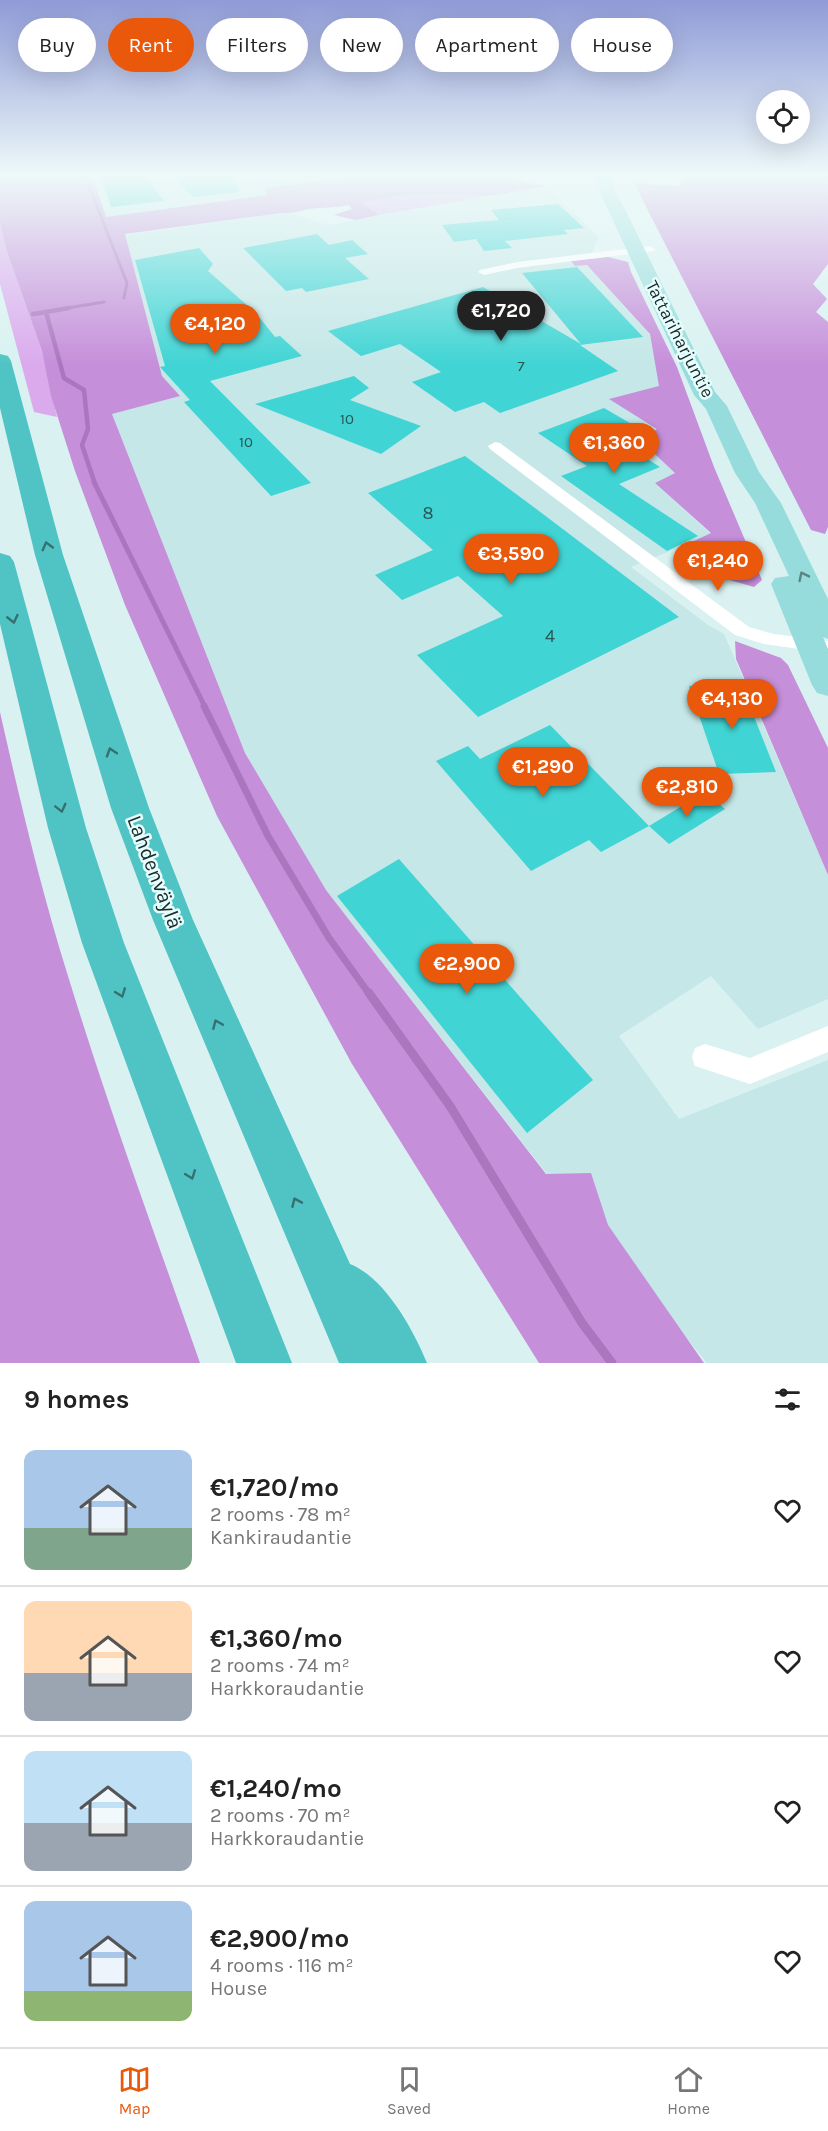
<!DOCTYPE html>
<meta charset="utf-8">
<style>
:root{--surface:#fff;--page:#f6f6f6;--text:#222;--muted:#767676;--line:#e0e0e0;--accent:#ea580c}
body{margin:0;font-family:Karla,sans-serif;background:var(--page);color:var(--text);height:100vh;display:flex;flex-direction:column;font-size:22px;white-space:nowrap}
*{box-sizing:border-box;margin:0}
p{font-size:20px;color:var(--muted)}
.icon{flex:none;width:33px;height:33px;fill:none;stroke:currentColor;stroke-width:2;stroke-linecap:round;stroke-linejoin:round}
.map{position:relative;height:1363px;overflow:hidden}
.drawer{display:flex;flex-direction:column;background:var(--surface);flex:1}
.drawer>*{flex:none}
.top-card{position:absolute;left:18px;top:18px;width:792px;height:54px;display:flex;gap:12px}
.tools{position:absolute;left:756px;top:90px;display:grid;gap:12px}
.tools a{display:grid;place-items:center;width:54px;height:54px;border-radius:50%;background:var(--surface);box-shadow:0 6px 24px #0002;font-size:30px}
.price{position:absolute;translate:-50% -51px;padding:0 14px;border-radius:21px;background:var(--accent);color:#fff;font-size:20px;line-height:39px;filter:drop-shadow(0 2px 3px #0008)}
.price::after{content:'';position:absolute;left:50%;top:36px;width:18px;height:14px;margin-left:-9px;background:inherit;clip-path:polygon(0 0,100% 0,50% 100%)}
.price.selected{background:#222;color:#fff}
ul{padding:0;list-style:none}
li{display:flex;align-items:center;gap:18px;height:150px;padding:0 24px}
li+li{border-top:2px solid var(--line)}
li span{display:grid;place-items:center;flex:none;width:168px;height:120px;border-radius:12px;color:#555}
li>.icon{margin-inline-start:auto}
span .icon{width:72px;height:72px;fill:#fffc;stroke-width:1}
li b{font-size:26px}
h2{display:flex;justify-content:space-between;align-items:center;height:72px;padding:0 24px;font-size:26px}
.pill{padding:0 21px;border-radius:27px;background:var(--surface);box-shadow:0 6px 24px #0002;font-size:21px;line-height:54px}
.pill.selected{background:var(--accent);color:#fff}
.tab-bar{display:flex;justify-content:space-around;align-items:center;height:84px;border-top:2px solid var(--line);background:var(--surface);font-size:16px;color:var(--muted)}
.tab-bar a{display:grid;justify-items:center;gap:3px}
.tab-bar .selected{color:var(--accent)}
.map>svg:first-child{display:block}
.built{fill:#c5e7e7}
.green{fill:#dbaaed}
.forest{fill:#c68fda}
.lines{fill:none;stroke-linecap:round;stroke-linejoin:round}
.stream-far4{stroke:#ab76be;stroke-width:3}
.stream-far3{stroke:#ab76be;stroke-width:4.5}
.stream-far2{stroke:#ab76be;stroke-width:5}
.stream-far1{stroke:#ab76be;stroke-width:7}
.stream{stroke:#ab76be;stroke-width:9}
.building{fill:#41d4d4}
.street{fill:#fff;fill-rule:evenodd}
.primary{fill:#96dcdc;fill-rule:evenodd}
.highway{fill:#50c4c4;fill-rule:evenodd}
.oneway{stroke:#377070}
.oneway2{stroke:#5c8484}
.labels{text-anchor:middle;stroke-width:5;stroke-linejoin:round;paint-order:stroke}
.far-number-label{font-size:15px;fill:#2a5555}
.far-street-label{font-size:18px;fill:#222b2b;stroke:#e6fffe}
.number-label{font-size:18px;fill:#2a5555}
.street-label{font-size:21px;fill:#222b2b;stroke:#e6fffe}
</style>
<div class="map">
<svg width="828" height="1363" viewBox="0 0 828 1363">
<rect width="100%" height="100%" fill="#d9f2f1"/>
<!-- built -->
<g class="built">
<polygon points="91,173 242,174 386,173 265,188 268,194 105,217"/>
<polygon points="547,186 598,237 587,265 650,334 660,387 610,399 658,429 641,440 675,473 655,483 711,534 631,567 708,625 724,634 828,875 828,999 758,1029 711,976 619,1036 679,1119 828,1060 828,1363 707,1363 586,1213 547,1174 326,890 245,753 112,414 179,396 162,376 125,235 282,213 294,214 327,225"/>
</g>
<!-- green -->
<g class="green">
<polygon points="411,194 495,195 379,215 360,203"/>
<polygon points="0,222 6,249 42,351 57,417 34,412 0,284"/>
</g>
<!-- forest -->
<g class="forest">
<path d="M 0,173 L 91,173 L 106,217 L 267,195 L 264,188 L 386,173 L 507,173 L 526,183 L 547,186 L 495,195 L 411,194 L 361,203 L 379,215 L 355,220 L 334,215 L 352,209 L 349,205 C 339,207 330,207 320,208 C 307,208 296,214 281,213 L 125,234 L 162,376 L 180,396 L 112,414 L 245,753 L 326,890 L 546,1174 L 591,1173 L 608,1225 L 704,1363 L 539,1363 L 352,1064 L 217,816 L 125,605 L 75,471 L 51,396 L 42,351 L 6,249 L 0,222 Z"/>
<polygon points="691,173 828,173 828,264 813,284 827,299 816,312 828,322 828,527 825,534 811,530 634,183 678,186"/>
<polygon points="608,257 628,262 631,272 677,367 714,467 762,580 754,587 691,569 677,549 711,533 655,483 675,473 640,440 657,429 609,399 659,386 650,334 587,265 575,266 571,261"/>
<polygon points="735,641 781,658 788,665 828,748 828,875 736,659"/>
<path d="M 0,712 C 20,801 41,890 68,976 C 108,1107 155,1234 200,1363 L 0,1363 Z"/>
</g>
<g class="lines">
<!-- stream-far4 -->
<g class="stream-far4">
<polyline points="84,173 127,283 124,298"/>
<polyline points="61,309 104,302"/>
</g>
<!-- stream-far3 -->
<g class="stream-far3">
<polyline points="69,308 46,312 64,378 84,390 88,429 82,445 95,484"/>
<polyline points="33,314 46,312"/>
</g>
<!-- stream-far2 -->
<polyline class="stream-far2" points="94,482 205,707"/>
<!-- stream-far1 -->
<polyline class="stream-far1" points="204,706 268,836 329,938 370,995"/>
<!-- stream -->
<polyline class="stream" points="369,993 450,1106 582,1323 612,1363"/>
</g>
<!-- building -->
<g class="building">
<polygon points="141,173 164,201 111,207 101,176"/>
<polygon points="229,173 240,192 193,197 173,177"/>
<polygon points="558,204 584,228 564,230 568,234 505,241 512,248 484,251 476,239 454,242 442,225 499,220 491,210"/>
<polygon points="317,234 329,245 352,240 368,254 345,258 369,279 306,292 302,288 286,291 243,248"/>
<polygon points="199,248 213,264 208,271 256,313 275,337 280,336 302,356 210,381 311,483 271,496 184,402 190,400 160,367 165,366 135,260"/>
<polygon points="577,267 643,337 580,345 618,371 500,413 484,402 455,412 412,382 441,372 400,344 361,356 328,331 483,287 581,344 522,273"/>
<polygon points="354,376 369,388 350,400 421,426 381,454 255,404"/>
<polygon points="604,408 635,426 611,436 660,467 619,484 698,536 667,551 561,476 587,466 538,433"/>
<polygon points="465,456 535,508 679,617 478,717 417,655 503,616 458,576 402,600 375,575 433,550 368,493"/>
<polygon points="741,684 776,772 719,774 689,686"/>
<polygon points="550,725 649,826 601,852 589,840 531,871 436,761 468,746 480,759"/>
<polygon points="705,792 725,809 669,844 649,826"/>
<polygon points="399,859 593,1080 527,1133 337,896"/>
</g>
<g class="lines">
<!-- street -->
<g class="street">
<polygon points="650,246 655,249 654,251 517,268 484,275 478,272 480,270 517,262"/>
<polygon points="495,442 500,443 749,627 774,634 828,641 828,653 764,644 735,635 490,449 488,446"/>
<polygon points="828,1026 828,1052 750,1084 695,1066 692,1057 695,1048 705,1044 750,1058"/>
</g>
<!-- primary -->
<polygon class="primary" points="591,173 607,173 715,392 727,406 759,472 781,503 828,599 828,639 823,637 828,649 828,696 817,693 812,685 771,584 775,578 789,576 755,503 735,473 706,409 694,395"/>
<!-- highway -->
<g class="highway">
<path d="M 0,354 L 8,356 L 11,361 L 63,555 L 149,808 L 193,920 L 350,1264 C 385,1278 413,1329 427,1363 L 339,1363 L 153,920 L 111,808 L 35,555 L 0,408 Z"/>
<polygon points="0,553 10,556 14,562 86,828 124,943 292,1363 236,1363 82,943 48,828 0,624"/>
</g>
</g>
<!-- one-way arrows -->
<defs><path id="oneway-chevron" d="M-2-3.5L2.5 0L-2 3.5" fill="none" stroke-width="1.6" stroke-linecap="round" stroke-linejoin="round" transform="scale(1.5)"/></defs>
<g class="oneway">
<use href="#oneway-chevron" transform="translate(47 546) rotate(-105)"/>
<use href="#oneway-chevron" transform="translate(13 619) rotate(77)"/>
<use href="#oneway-chevron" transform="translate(111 752) rotate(-108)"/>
<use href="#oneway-chevron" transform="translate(61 808) rotate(76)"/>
<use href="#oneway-chevron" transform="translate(121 993) rotate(69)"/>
<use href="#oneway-chevron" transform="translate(217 1024) rotate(-113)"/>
<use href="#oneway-chevron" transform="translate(191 1175) rotate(69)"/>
<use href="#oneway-chevron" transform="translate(296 1202) rotate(-114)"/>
</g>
<use class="oneway2" href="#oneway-chevron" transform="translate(803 576) rotate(-116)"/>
<!-- sky -->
<linearGradient id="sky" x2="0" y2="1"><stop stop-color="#8f9bd7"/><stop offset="0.48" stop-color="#eef9f9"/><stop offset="1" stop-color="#eef9f9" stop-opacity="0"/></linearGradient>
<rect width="828" height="364" fill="url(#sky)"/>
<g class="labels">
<!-- far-number labels -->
<g class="far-number-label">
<text x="521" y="371">7</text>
<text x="347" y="424">10</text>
<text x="246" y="447">10</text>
</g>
<!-- far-street labels -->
<g class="far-street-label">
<text transform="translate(680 339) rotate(63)" y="6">Tattariharjuntie</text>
</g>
<!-- number labels -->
<g class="number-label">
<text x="428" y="519">8</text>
<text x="550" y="642">4</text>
</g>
<!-- street labels -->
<g class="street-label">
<text transform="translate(155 872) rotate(69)" y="7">Lahdenväylä</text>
</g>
</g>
</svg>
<div class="tools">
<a><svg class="icon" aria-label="locate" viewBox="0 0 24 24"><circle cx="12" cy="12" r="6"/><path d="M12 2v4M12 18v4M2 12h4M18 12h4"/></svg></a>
</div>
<b class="price selected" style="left:501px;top:342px">€1,720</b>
<b class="price" style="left:215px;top:355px">€4,120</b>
<b class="price" style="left:614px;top:474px">€1,360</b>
<b class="price" style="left:511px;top:585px">€3,590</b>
<b class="price" style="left:718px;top:592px">€1,240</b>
<b class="price" style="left:732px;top:730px">€4,130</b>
<b class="price" style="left:543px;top:798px">€1,290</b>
<b class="price" style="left:687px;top:818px">€2,810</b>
<b class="price" style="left:467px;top:995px">€2,900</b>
<div class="top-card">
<a class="pill">Buy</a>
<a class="pill selected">Rent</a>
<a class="pill">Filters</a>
<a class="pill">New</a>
<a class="pill">Apartment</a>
<a class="pill">House</a>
</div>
</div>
<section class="drawer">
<h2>9 homes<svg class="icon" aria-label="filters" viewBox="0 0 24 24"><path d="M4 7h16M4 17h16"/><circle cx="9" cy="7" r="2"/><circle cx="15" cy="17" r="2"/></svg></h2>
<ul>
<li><span style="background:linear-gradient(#a9c7e8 65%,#7fa58c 0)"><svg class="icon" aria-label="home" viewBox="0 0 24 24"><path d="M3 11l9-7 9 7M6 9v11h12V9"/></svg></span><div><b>€1,720/mo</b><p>2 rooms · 78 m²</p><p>Kankiraudantie</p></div><svg class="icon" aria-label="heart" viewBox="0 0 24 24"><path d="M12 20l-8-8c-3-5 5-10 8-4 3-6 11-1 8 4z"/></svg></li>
<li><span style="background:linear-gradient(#ffd9b3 60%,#9aa5b1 0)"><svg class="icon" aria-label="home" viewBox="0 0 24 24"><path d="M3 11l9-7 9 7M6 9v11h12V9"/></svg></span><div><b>€1,360/mo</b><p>2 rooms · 74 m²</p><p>Harkkoraudantie</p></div><svg class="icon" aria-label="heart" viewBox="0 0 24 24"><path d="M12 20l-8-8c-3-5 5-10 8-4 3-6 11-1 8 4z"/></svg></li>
<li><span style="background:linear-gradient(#bfe0f5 60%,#9aa5b1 0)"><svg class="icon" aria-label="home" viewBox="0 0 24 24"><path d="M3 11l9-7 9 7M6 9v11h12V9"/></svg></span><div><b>€1,240/mo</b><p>2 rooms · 70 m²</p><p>Harkkoraudantie</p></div><svg class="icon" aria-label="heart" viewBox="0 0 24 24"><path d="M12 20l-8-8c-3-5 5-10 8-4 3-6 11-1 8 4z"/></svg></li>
<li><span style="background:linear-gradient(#a9c7e8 75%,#8fb573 0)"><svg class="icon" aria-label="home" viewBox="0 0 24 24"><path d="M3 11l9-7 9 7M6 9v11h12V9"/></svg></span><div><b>€2,900/mo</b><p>4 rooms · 116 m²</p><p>House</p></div><svg class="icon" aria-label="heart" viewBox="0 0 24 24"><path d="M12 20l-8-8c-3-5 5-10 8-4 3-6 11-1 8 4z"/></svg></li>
</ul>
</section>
<nav class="tab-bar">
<a class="selected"><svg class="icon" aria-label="map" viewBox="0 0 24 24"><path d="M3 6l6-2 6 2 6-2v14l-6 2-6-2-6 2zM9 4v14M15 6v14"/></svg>Map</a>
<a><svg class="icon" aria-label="saved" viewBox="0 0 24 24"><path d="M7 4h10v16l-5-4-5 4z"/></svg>Saved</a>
<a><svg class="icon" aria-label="home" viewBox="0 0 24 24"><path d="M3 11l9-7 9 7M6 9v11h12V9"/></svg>Home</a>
</nav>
